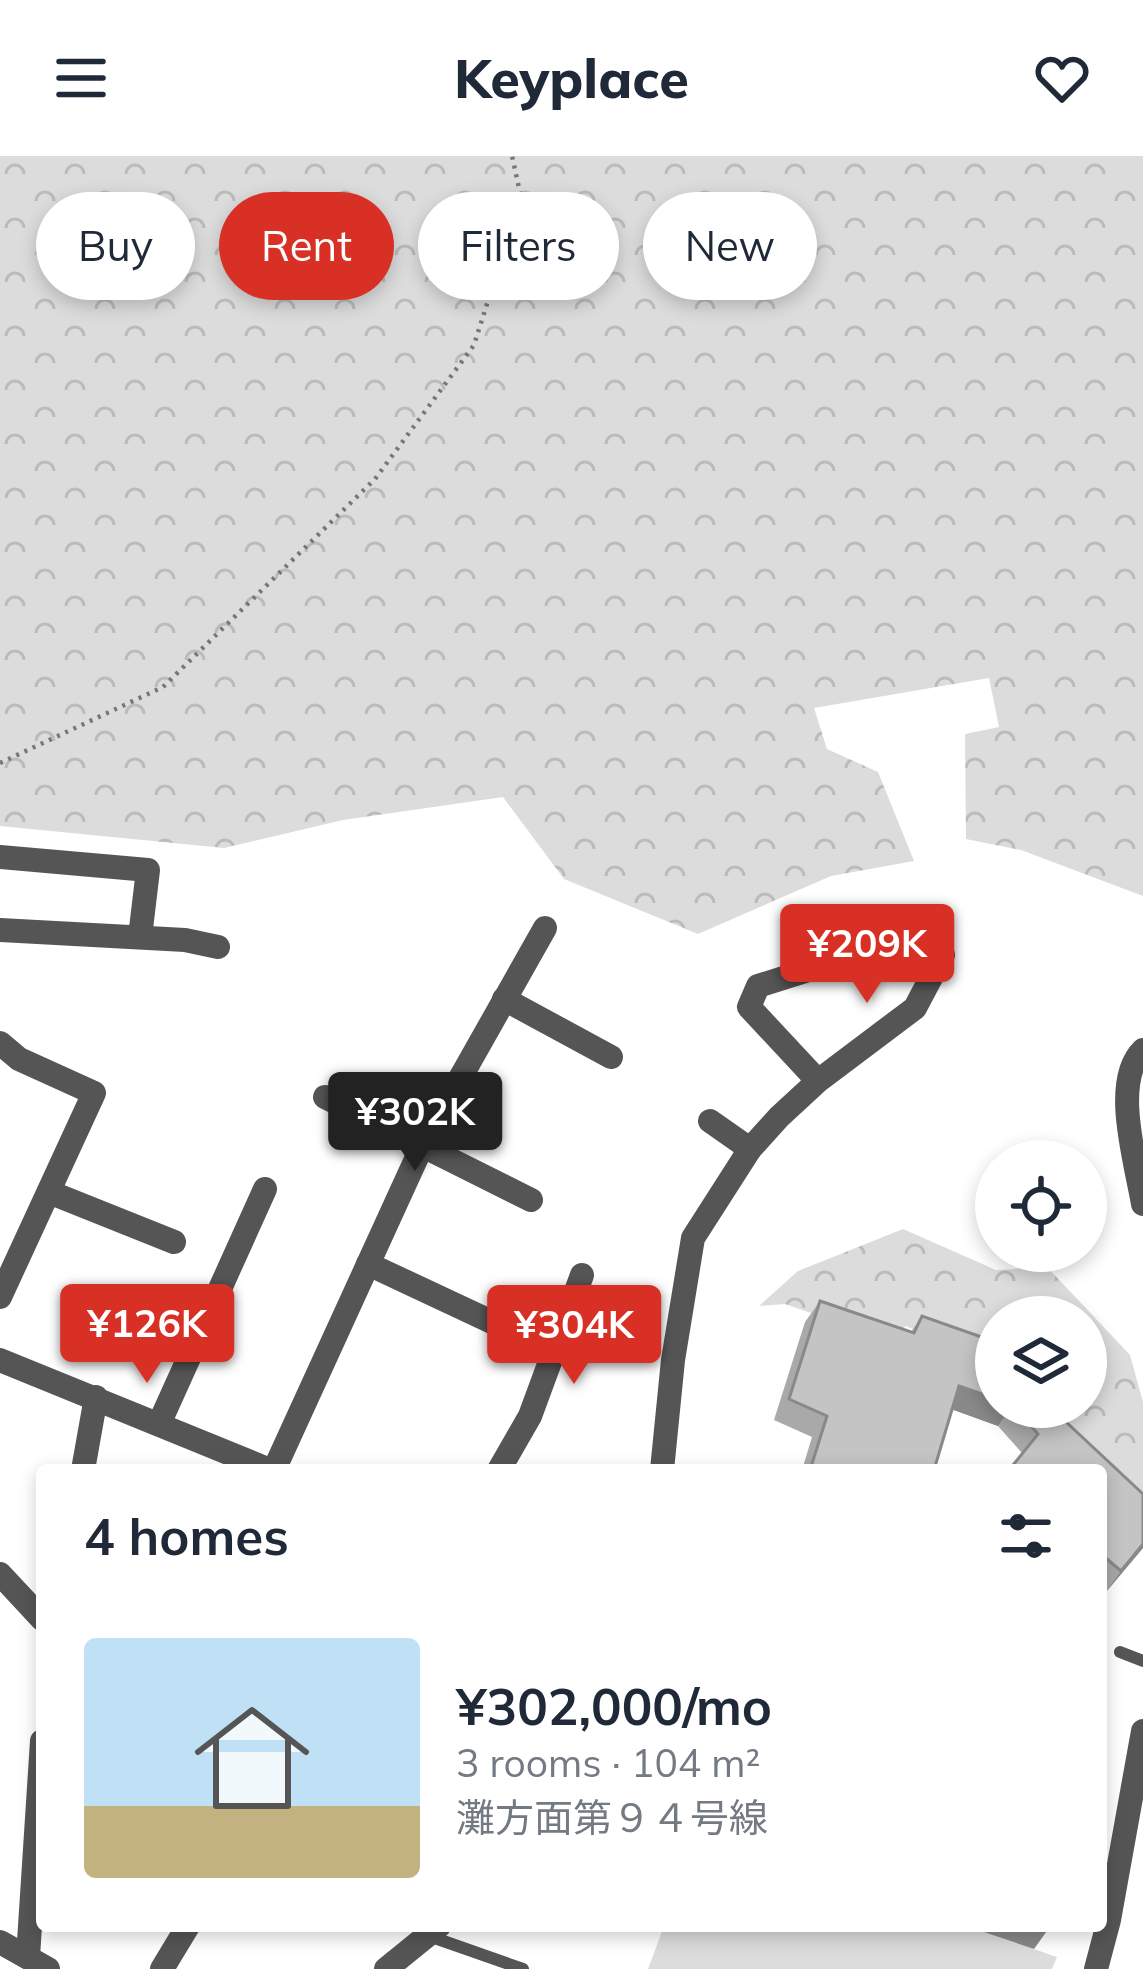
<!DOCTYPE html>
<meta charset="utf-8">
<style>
:root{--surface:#fff;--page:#f2f2f3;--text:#1f2937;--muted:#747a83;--accent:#d93025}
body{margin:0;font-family:Mulish,"Noto Sans JP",sans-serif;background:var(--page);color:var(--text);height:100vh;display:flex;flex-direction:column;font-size:45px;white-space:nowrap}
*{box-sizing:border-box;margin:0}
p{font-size:39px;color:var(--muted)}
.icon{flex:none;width:66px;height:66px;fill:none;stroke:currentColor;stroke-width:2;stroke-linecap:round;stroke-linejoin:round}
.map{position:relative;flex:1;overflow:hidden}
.sheet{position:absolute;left:36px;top:1308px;width:1071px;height:468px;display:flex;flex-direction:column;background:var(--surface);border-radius:12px;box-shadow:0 6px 18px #0003}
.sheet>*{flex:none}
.top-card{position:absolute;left:36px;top:36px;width:1071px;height:108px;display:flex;gap:24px}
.tools{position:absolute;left:975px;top:984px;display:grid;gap:24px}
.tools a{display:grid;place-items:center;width:132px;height:132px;border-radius:50%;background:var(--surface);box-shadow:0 6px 18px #0003;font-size:60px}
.price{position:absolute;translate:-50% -102px;padding:0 27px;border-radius:12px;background:var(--accent);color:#fff;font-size:39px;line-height:78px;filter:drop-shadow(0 3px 6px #0008)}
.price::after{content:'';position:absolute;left:50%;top:72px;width:36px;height:27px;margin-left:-18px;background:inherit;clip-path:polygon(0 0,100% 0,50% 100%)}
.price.selected{background:#222;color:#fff}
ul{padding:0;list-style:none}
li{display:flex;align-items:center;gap:36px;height:300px;padding:0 48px}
li span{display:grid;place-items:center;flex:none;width:336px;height:240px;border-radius:12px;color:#555}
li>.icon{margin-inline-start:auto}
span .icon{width:144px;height:144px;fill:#fffc;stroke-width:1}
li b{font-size:51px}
h2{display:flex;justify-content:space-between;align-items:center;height:144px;padding:0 48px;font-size:51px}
.tag{padding:0 42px;border-radius:54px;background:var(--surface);box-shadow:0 6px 18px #0003;font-size:42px;line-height:108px}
.tag.selected{background:var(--accent);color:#fff}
header{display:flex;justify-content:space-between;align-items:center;height:156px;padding:0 48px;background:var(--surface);font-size:54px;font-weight:800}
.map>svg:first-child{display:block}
.green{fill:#dcdcdc}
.forest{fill:url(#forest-crowns)}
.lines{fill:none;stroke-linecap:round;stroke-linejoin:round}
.path{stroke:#777;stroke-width:4.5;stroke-dasharray:3 6;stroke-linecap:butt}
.service{stroke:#555;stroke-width:12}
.minor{stroke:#555;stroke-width:24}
.tertiary{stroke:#555;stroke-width:24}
.wall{fill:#a9a9a9}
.shaded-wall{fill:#898989}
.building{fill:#c4c4c4;stroke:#898989;stroke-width:3}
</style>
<header><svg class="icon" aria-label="menu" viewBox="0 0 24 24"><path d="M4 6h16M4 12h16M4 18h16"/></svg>Keyplace<svg class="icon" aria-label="heart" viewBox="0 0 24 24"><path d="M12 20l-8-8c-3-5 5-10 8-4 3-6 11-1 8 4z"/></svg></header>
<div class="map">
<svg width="1143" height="1813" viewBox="0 0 1143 1813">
<defs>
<pattern id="forest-crowns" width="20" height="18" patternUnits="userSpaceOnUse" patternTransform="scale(3)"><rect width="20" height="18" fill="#dcdcdc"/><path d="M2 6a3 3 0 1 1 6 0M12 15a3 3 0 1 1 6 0" fill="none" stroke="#bbb"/></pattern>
</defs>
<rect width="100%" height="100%" fill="#fff"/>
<!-- green -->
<polygon class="green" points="664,1770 967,1770 1057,1801 1052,1813 648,1813"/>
<!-- forest -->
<g class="forest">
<polygon points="0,0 1143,0 1143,740 1021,694 966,683 965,578 999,571 989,522 814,552 827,593 878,616 914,705 831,720 698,778 564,723 503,641 343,664 224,692 0,670"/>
<polygon points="903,1073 996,1114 1047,1111 1130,1199 1143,1246 1143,1347 1040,1251 1086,1251 1086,1161 996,1161 996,1228 978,1222 984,1200 905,1170 897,1187 785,1148 759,1150 798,1115"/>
</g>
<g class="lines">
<!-- path -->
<polyline class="path" points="0,607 163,531 375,323 474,189 521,41 512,0"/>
<!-- service -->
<g class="service">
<polyline points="1120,1496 1143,1505"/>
<polyline points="429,1780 523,1813"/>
</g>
<!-- minor -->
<g class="minor">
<polyline points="0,701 148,714 140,781"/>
<polyline points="0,774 185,784 218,791"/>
<polyline points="504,843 611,901"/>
<polyline points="0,887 19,903 94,937 0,1141"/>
<path d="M 1143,894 C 1111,925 1136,1006 1143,1048"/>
<polyline points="325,941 531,1044"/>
<polyline points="710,965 750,993"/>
<polyline points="49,1036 174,1086"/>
<polyline points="368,1108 556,1196"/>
<polyline points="0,1204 270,1314"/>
<polyline points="159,1268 265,1033"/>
<polyline points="83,1314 96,1241"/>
<polyline points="274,1314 423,988 545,772"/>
<polyline points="499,1314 530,1260 582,1119"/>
<polyline points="662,1314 673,1204 693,1082 750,993 779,961 818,925 915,852 943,799 935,774 758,830 749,851 818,925"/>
<polyline points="0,1418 42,1463"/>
<polyline points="28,1801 42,1585"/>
<polyline points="162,1813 188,1770"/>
<polyline points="386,1813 439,1770"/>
<polyline points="1096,1813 1109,1764 1143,1575"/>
</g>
<!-- tertiary -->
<polyline class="tertiary" points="0,1786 48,1813"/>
</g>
<!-- wall -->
<polygon class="wall" points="820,1145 911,1176 922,1160 982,1216 996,1251 1050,1251 1143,1338 1143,1392 1106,1436 1101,1432 1101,1314 1022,1297 998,1270 952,1253 934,1314 802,1314 812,1281 774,1264 805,1166"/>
<!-- shaded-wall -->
<g class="shaded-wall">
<polygon points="959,1230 996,1243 996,1251 1011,1251 998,1270 945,1251"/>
<polygon points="1143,1388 1143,1392 1106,1436 1121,1415"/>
<polygon points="966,1770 1043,1770 1049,1772 1034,1793"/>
</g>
<!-- building -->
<g class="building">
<polygon points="820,1145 914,1177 922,1160 990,1184 982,1216 996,1221 996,1243 959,1230 934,1314 810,1314 827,1260 789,1243"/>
<polygon points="1014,1251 1050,1251 1143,1338 1143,1388 1121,1415 1101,1398 1101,1314 1009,1314 1038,1278"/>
</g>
</svg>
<div class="tools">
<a><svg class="icon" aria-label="locate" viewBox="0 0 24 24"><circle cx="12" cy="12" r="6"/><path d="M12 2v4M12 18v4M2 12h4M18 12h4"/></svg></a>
<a><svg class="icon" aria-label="layers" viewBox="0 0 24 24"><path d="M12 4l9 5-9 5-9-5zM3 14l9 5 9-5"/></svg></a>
</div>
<b class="price" style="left:867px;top:850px">¥209K</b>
<b class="price selected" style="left:415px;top:1018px">¥302K</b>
<b class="price" style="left:147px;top:1230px">¥126K</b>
<b class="price" style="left:574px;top:1231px">¥304K</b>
<div class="top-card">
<a class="tag">Buy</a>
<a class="tag selected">Rent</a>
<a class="tag">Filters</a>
<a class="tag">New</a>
</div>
<section class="sheet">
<h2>4 homes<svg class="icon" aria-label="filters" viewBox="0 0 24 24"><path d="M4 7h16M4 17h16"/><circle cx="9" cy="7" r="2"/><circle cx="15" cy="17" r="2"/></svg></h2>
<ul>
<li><span style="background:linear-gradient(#bfe0f5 70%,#c2b280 0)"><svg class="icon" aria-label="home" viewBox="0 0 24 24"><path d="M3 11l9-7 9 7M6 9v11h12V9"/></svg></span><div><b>¥302,000/mo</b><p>3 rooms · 104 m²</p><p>灘方面第９４号線</p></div></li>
</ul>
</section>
</div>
